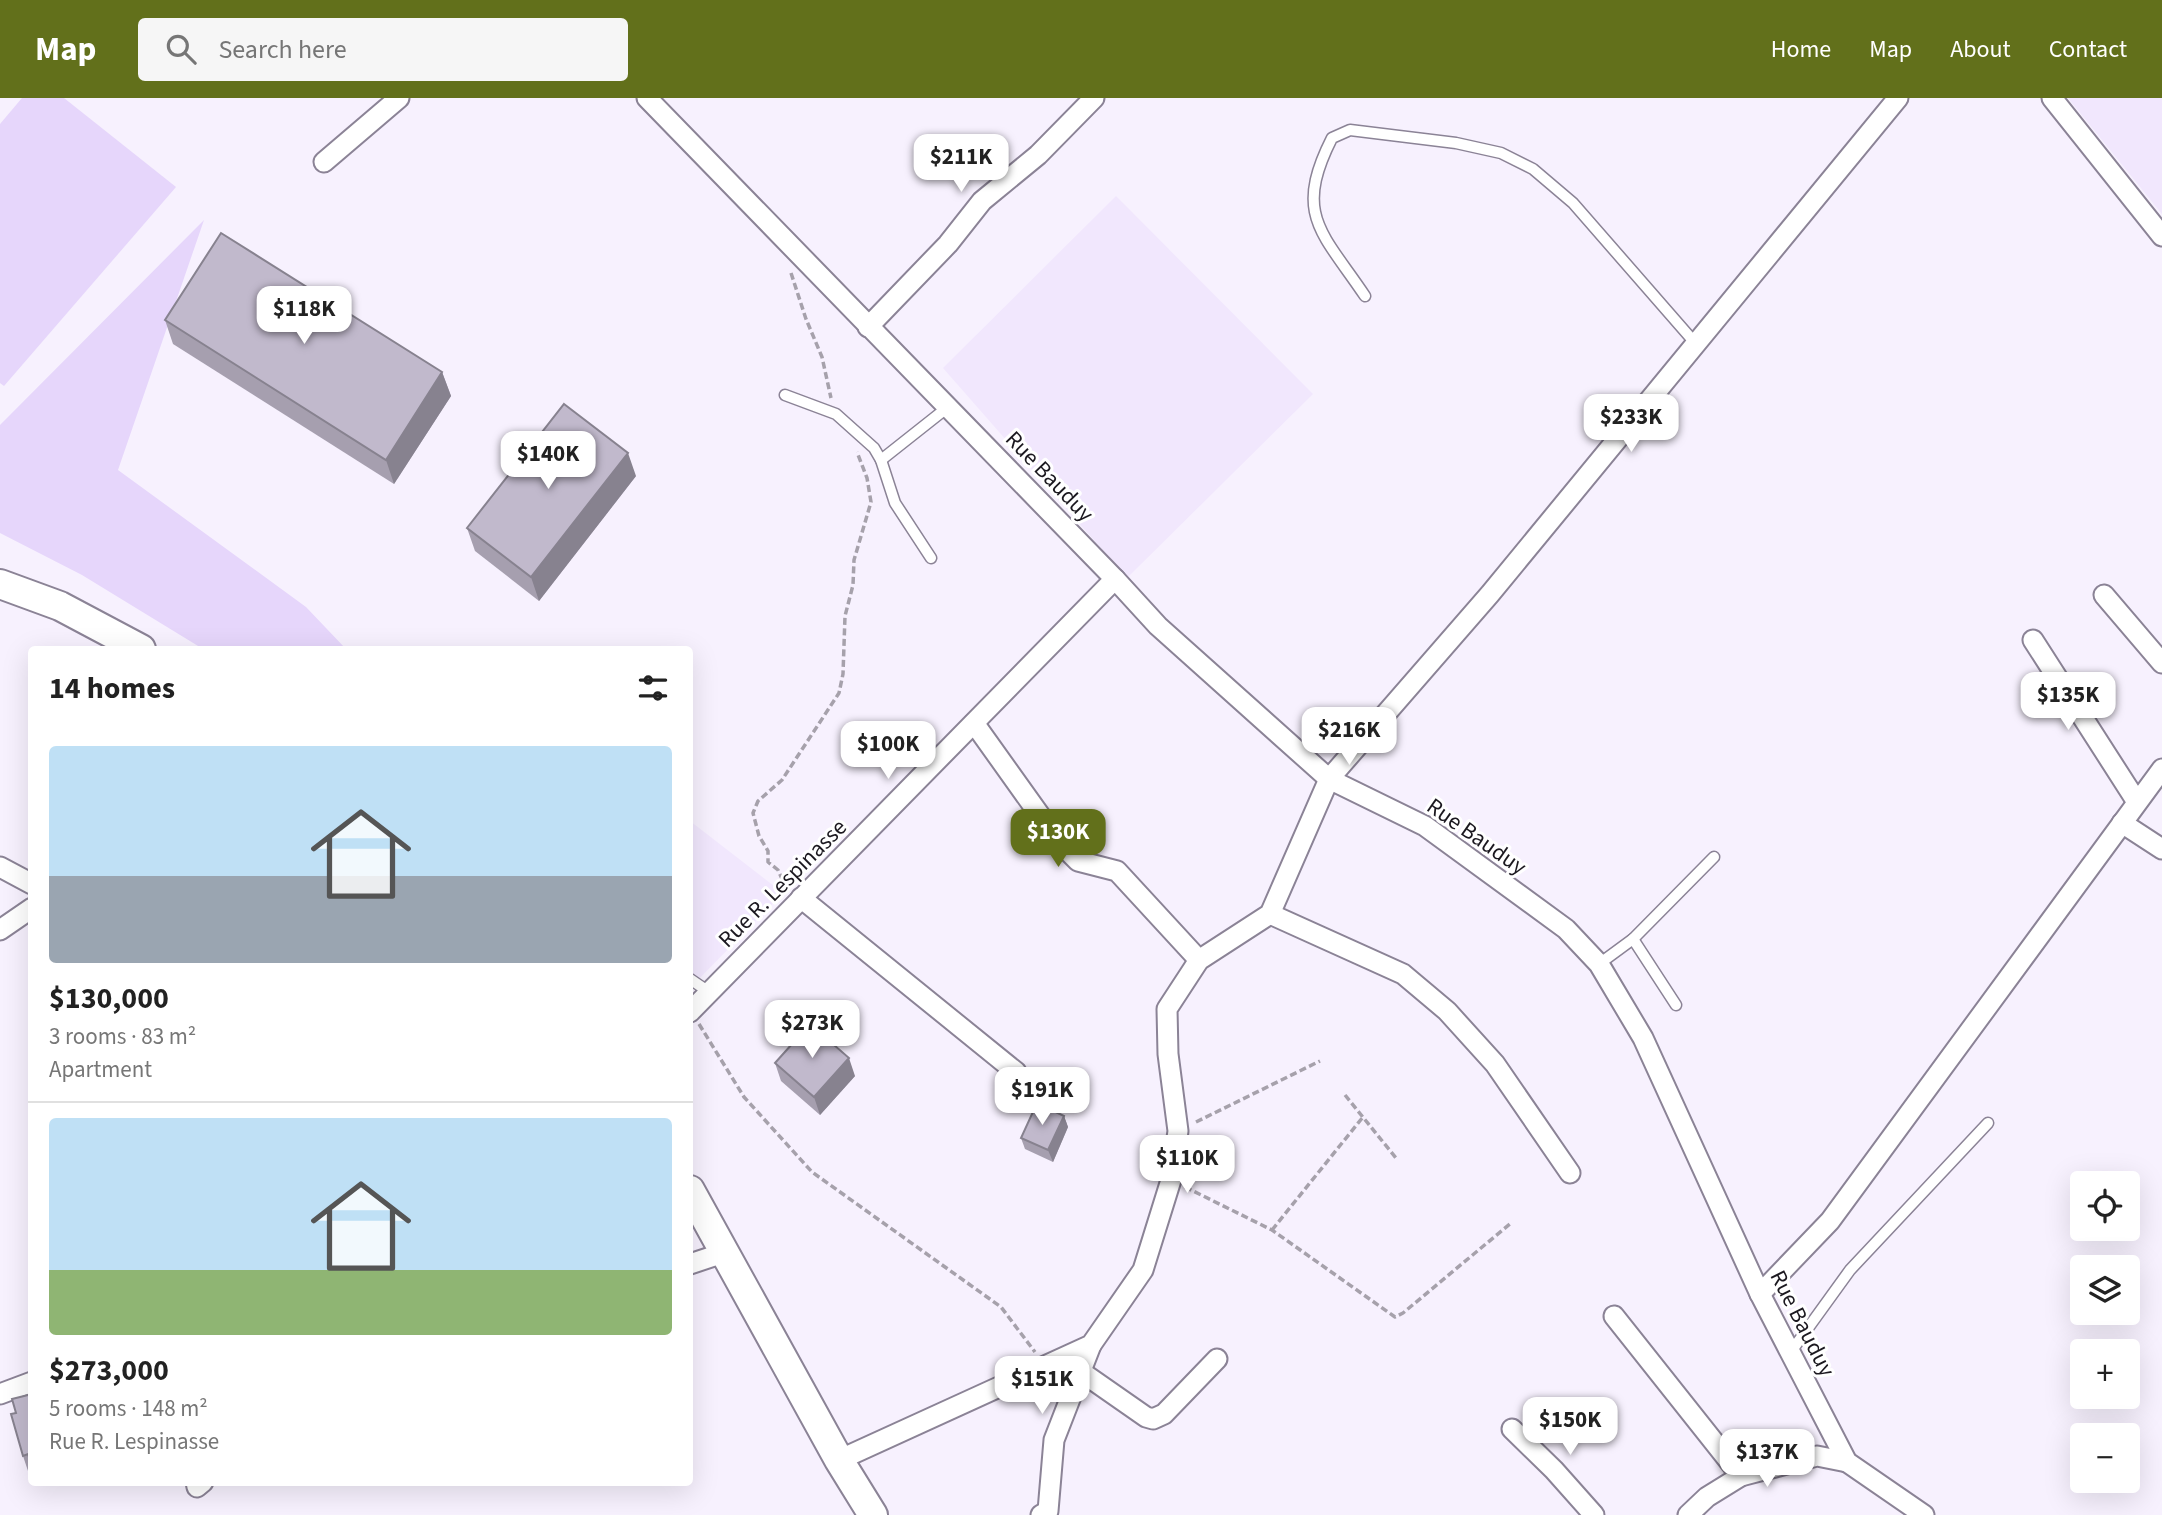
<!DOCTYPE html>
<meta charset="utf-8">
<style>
:root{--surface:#fff;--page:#f6f6f6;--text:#222;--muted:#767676;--line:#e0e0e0;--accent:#62701b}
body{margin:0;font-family:"Source Sans 3",sans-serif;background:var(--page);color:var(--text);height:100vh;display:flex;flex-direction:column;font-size:26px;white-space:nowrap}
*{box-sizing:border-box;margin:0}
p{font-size:23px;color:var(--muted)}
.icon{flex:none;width:38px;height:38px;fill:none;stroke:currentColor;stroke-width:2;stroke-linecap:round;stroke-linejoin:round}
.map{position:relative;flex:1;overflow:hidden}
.drawer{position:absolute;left:28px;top:548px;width:665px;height:840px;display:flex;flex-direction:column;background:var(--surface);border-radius:7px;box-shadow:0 7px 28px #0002}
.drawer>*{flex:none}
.controls{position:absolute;left:2070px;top:1073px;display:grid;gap:14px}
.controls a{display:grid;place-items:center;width:70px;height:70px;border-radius:7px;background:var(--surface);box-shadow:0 7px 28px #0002;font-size:35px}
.price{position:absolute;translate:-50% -60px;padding:0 16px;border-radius:14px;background:#fff;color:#222;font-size:23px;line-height:46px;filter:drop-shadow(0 2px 4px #0008)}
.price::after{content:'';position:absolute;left:50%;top:42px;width:21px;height:16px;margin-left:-10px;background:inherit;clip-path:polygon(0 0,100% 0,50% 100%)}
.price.active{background:var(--accent);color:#fff}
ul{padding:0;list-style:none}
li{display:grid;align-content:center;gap:14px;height:371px;padding:0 21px}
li+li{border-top:2px solid var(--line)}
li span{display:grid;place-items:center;height:217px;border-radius:7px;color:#555}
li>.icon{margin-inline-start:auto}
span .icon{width:126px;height:126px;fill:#fffc;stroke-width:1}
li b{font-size:30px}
h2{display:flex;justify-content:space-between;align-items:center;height:84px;padding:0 21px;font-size:30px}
header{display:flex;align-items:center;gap:42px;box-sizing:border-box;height:98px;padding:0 35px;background:var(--accent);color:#fff}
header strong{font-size:33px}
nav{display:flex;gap:38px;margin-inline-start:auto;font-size:24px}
.search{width:490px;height:63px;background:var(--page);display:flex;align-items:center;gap:18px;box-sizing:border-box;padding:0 24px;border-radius:7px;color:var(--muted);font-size:26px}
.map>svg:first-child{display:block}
.built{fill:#f1e7fd}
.green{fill:#e6d6fb}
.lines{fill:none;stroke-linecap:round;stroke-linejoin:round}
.lane-casing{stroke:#8b8396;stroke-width:13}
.street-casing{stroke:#8b8396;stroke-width:23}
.secondary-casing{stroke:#8b8396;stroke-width:32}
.path{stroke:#a6a1ab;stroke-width:3.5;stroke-dasharray:7 3.5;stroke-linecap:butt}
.lane{stroke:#fff;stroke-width:10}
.street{stroke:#fff;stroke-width:19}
.secondary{stroke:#fff;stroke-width:28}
.wall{fill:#a69faf}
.shaded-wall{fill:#87828f}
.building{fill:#c1b9cc;stroke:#87828f;stroke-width:2}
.labels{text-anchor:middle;stroke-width:6;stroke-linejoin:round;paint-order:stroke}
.street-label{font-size:23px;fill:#1b181f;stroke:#fff}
</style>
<header>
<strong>Map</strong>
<div class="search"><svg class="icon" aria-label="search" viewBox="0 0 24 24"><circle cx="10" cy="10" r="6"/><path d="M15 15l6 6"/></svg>Search here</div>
<nav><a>Home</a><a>Map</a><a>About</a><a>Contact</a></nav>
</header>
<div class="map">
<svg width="2162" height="1417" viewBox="0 0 2162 1417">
<rect width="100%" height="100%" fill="#f7f1fe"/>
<!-- built -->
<g class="built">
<polygon points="2068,0 2162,0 2162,116"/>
<polygon points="1116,98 1313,296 1127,480 943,270"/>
<polygon points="690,723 783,795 690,890"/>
</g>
<!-- green -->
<g class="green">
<polygon points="22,0 64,0 176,89 4,288 0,285 0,26"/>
<polygon points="204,122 118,372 306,509 346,551 203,551 82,477 0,435 0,327"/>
</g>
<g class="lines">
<!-- lane casing -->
<g class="lane-casing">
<g id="lane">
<path d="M 1365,198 C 1322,134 1293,117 1332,40 L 1350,32 L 1456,45 L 1501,55 L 1533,71 L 1573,105 L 1696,246"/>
<polyline points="785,297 836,316 874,350 881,362 895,405 931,460"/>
<polyline points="881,362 948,309"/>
<polyline points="1633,841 1676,907"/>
<polyline points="1599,866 1633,841 1714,759"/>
<polyline points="690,881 709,894"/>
<polyline points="1790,1255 1850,1172 1988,1025"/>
</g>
</g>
<!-- street casing -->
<g class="street-casing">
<g id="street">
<polyline points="647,0 1115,481 1158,528 1329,681 1425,728 1566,831 1599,866 1643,940 1760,1196 1847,1364 1924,1417"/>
<polyline points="2052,0 2162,138"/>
<polyline points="324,64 399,0"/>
<polyline points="868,229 948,146 982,103 1038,57 1094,0"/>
<polyline points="2104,497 2162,565"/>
<polyline points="2033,542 2137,704"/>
<polyline points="974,625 1059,744 1078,763 1117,773 1199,862"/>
<polyline points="2122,725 2162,751"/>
<polyline points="0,769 32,786"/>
<polyline points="801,800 1016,974"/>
<polyline points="1270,816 1403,876 1447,913 1495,966 1570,1075"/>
<polyline points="0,832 32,810"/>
<polyline points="690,914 1115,481"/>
<polyline points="690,1166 723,1155"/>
<polyline points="1760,1196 1830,1123 2162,671"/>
<polyline points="1614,1218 1741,1378"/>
<polyline points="1080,1273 1146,1319 1153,1321 1164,1316 1217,1261"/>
<polyline points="0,1296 32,1284"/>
<polyline points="1512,1331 1554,1372 1594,1417"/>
<polyline points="839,1362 1091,1247 1143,1172 1171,1082 1178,1033 1168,956 1167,911 1199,862 1270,816 1329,681 1490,496 1898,0"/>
<polyline points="196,1384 197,1389 203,1384"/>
<polyline points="1041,1417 1048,1413 1054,1342 1091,1247"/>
<polyline points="1688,1417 1707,1399 1741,1378 1817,1358 1847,1364"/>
</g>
</g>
<!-- secondary casing -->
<g class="secondary-casing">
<g id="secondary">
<polyline points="0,486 60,508 141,551"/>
<polyline points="690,1092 839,1362 873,1417"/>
</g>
</g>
<!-- path -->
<g class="path">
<polyline points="791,175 806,221 822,259 831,300"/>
<polyline points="787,792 778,772 768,764 768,753 759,738 753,715 758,703 782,682 839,595 843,576 845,518 853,487 854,462 871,404 867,380 857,354"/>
<polyline points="699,926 744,999 812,1074 1001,1209 1035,1254"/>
<polyline points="1345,997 1396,1060"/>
<polyline points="1196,1024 1320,963"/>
<polyline points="1185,1089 1272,1132 1395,1219 1403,1215 1511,1125"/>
<polyline points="1272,1132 1363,1019"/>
</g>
<!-- lane -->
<use href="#lane" class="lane"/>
<!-- street -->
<use href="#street" class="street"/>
<!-- secondary -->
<use href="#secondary" class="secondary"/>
</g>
<!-- wall -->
<g class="wall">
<polygon points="165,222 442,274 451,298 394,386 173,246"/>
<polygon points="636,378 539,503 475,453 467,430"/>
<polygon points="775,965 855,978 820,1017 781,983"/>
<polygon points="1064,1018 1068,1029 1053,1064 1025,1051 1021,1040"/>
<polygon points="32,1296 32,1375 29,1376 23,1358 16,1315"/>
<polygon points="37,1384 53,1384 39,1388"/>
</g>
<!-- shaded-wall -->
<g class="shaded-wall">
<polygon points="442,274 451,298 394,386 386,362"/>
<polygon points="628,355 636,378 539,503 531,479"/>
<polygon points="849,960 855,978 820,1017 814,999"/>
<polygon points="1064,1018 1068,1029 1053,1064 1048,1052"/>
</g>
<!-- building -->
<g class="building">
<polygon points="221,135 442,274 386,362 165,222"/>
<polygon points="564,306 628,355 531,479 467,430"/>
<polygon points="810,926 849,960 814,999 775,965"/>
<polygon points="1037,1005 1064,1018 1048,1052 1021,1040"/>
<polygon points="32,1296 32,1368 28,1356 23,1358 11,1316 16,1315 12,1301"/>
</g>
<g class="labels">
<!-- street labels -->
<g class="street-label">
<text transform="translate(1050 378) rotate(46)" y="8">Rue Bauduy</text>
<text transform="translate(1477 738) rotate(35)" y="8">Rue Bauduy</text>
<text transform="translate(782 785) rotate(-45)" y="8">Rue R. Lespinasse</text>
<text transform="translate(1803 1225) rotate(63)" y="8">Rue Bauduy</text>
</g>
</g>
</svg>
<div class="controls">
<a><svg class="icon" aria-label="locate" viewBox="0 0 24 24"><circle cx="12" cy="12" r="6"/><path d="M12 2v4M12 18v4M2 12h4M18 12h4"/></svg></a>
<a><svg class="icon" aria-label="layers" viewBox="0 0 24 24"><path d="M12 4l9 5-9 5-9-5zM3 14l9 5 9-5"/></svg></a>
<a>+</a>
<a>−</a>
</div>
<b class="price" style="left:961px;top:96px">$211K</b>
<b class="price" style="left:304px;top:248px">$118K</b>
<b class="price" style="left:1631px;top:356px">$233K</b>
<b class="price" style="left:548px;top:393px">$140K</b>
<b class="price" style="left:2068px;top:634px">$135K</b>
<b class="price" style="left:1349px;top:669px">$216K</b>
<b class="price" style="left:888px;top:683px">$100K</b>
<b class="price active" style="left:1058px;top:771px">$130K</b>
<b class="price" style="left:812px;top:962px">$273K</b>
<b class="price" style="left:1042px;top:1029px">$191K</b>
<b class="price" style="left:1187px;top:1097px">$110K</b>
<b class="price" style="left:1042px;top:1318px">$151K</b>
<b class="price" style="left:1570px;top:1359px">$150K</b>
<b class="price" style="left:1767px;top:1391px">$137K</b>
<section class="drawer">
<h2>14 homes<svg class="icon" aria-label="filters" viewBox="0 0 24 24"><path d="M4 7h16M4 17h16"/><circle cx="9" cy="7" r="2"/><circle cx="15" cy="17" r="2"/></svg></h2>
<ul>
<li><span style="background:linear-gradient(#bfe0f5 60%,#9aa5b1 0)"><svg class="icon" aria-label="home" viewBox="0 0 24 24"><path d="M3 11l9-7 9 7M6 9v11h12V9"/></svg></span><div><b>$130,000</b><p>3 rooms · 83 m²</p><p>Apartment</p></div></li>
<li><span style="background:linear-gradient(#bfe0f5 70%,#8fb573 0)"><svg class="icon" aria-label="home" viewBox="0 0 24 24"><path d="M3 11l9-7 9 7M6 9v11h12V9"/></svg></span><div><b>$273,000</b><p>5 rooms · 148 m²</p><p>Rue R. Lespinasse</p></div></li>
</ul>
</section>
</div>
